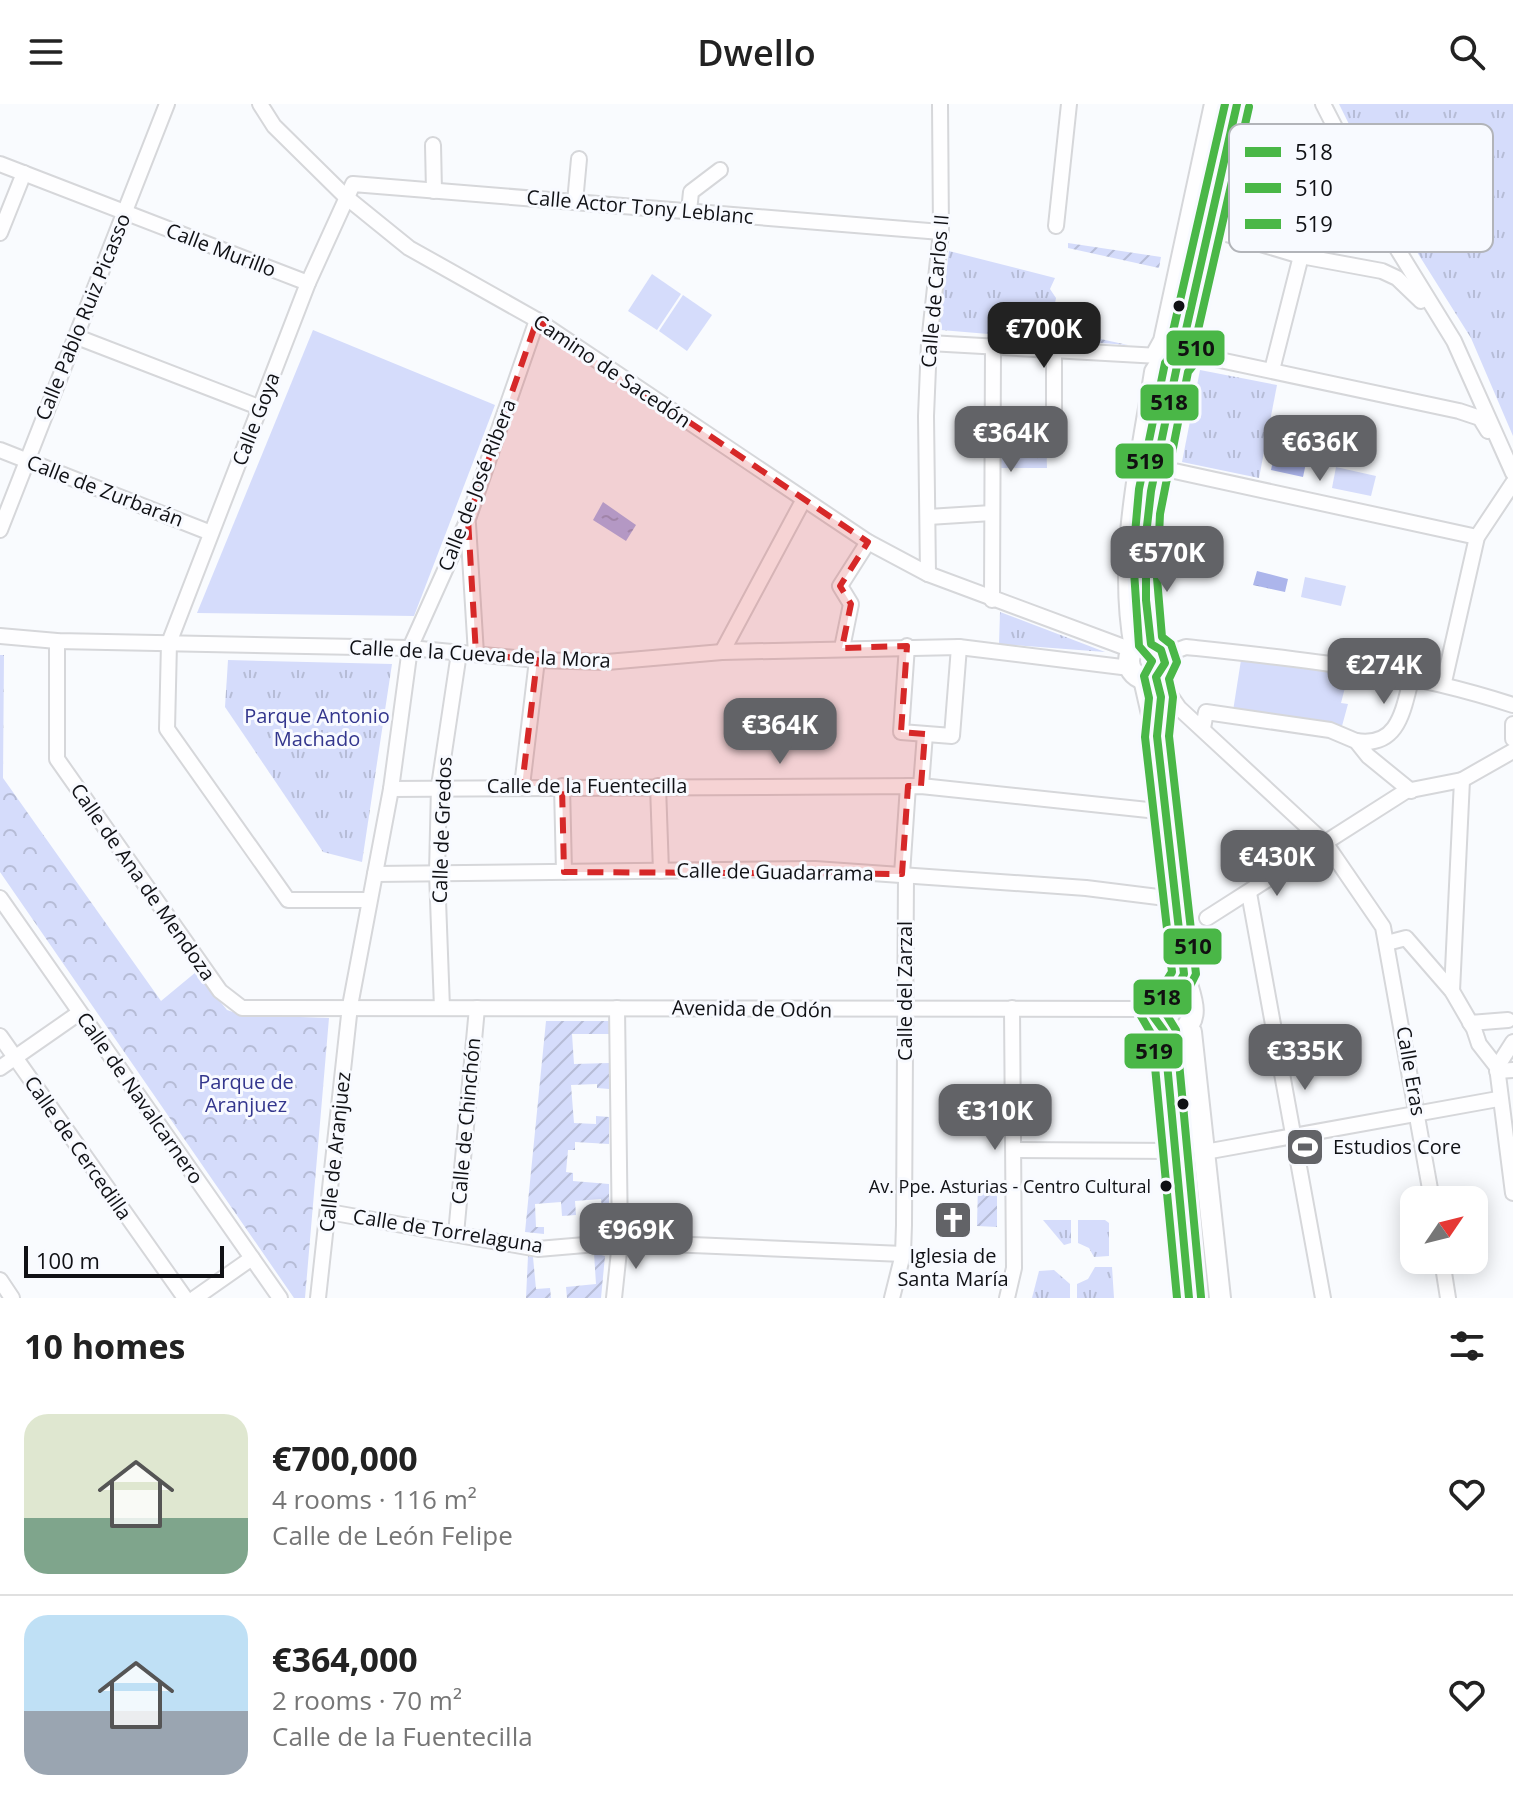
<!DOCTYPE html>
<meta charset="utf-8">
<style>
:root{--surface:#fff;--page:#f6f6f6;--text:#222;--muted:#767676;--line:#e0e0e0;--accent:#626367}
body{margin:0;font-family:"Open Sans",sans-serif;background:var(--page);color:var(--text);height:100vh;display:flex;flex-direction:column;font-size:30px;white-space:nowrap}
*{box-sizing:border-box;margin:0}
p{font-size:26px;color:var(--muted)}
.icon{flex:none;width:44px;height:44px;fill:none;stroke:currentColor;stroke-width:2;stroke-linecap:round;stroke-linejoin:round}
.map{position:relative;height:1194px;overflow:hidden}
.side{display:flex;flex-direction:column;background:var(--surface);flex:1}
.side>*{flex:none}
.needle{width:52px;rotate:55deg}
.fabs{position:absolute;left:1400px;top:1082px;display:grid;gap:16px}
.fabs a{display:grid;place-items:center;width:88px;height:88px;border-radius:16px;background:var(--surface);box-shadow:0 4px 20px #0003;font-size:40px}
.scale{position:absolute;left:24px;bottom:20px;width:200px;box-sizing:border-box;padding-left:8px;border:4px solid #101115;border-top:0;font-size:22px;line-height:28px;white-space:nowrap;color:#101115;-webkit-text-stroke:6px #f8faff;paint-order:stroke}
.price{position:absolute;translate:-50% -68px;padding:0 18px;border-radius:16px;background:var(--accent);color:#fff;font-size:26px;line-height:52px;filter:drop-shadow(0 2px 4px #0008)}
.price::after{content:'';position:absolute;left:50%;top:48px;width:24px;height:18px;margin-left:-12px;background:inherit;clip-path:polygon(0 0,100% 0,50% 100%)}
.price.active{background:#222;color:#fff}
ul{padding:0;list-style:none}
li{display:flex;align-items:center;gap:24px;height:200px;padding:0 24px}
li+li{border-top:2px solid var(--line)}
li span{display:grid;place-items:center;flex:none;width:224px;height:160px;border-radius:24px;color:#555}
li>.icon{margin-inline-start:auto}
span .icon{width:96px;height:96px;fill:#fffc;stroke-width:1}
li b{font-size:34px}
h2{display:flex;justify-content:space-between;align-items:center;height:96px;padding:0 24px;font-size:34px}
header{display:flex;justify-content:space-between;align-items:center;height:104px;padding:0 24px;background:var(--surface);font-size:36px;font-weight:600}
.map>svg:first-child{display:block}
.grass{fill:url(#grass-tufts)}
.forest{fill:url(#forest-crowns)}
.garden{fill:url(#garden-furrows)}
.pitch{fill:#d5dcfb}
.water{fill:url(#water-ripples)}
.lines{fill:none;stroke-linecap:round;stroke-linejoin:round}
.street-casing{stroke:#d6d7da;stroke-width:18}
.secondary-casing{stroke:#d6d7da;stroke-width:24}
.street{stroke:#fefeff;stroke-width:14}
.secondary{stroke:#fefeff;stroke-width:20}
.bus-1-casing{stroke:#f8faff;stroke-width:14}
.bus-2-casing{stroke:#f8faff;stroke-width:14}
.bus-3-casing{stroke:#f8faff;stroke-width:14}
.bus-1{stroke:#4ab747;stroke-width:8}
.bus-2{stroke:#4ab747;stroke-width:8}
.bus-3{stroke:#4ab747;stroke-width:8}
.marked{fill:#d62828;fill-opacity:0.2;stroke:#d62828;stroke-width:6;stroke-dasharray:16 10;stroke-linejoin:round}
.bus-dot{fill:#101115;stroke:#f8faff;stroke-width:3}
.labels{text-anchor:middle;stroke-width:6;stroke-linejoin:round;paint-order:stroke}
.bus-label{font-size:18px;fill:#101115;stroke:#f8faff;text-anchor:end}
.street-label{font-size:20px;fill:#101115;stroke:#f8faff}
.park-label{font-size:20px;fill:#33368d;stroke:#f8faff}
.poi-label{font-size:20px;fill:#101115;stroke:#f8faff;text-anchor:start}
.key{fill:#f8faff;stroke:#b2b4b9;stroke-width:2}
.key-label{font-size:22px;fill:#101115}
.line-badge{stroke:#f8faff;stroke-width:3}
.pale-badge-label{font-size:22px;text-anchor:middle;font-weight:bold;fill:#111}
</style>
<header><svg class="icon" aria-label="menu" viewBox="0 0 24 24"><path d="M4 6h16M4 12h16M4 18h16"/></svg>Dwello<svg class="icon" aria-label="search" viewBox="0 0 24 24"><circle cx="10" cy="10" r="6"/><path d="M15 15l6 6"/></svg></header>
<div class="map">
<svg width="1513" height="1194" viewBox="0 0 1513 1194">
<defs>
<pattern id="grass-tufts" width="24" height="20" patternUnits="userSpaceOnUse" patternTransform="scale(2)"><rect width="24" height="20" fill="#d5dcfb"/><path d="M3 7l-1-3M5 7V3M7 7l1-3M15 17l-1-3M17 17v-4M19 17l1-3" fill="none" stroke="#b6bcd6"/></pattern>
<pattern id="forest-crowns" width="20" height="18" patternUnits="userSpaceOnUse" patternTransform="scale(2)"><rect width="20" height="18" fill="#d5dcfb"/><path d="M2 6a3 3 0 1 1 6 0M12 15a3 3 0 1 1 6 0" fill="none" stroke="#b6bcd6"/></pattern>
<pattern id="garden-furrows" width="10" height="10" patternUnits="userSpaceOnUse" patternTransform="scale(2)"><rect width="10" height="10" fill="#d5dcfb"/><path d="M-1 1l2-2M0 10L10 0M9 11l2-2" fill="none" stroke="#b6bcd6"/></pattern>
<pattern id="water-ripples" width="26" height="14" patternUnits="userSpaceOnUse" patternTransform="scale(2)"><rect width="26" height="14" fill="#acb5eb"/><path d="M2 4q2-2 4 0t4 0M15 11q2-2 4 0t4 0" fill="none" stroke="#939bc9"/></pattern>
</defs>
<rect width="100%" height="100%" fill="#f9fbfe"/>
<!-- grass -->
<g class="grass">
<polygon points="1339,0 1513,0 1513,332 1471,234 1395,113"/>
<polygon points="949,147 1055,174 1050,185 1056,194 1048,235 941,226 938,222"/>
<polygon points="1200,266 1277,281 1259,374 1182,358"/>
<polygon points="997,326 1046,328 1047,364 997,364"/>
<polygon points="1000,508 1105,548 999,540"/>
<polygon points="228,556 392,560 362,758 323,748 225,603"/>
<polygon points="1043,1116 1071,1116 1071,1139 1064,1141"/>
<polygon points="1078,1116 1105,1116 1109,1119 1109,1152 1094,1153 1089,1144 1078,1139"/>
<polygon points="1095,1163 1112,1163 1114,1194 1077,1194 1077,1180 1088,1175"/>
<polygon points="1054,1166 1070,1180 1070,1194 1032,1194 1039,1167"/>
</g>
<!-- forest -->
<polygon class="forest" points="0,551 4,551 3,674 161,897 196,868 227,906 242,911 329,914 305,1194 294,1194 0,768"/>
<!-- garden -->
<g class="garden">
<polygon points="1068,139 1161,153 1159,164 1068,144"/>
<polygon points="1050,224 1128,241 1048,235"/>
<polygon points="546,917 609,917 609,930 572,930 574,960 609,959 609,985 597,984 597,980 571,981 574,1019 596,1020 596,1012 609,1013 609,1040 575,1038 575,1046 568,1046 566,1068 573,1069 573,1077 609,1080 609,1119 603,1118 601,1095 575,1097 576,1111 562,1112 561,1098 535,1100 536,1123 544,1123 544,1130 525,1128"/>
<polygon points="978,1079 997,1080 997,1123 977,1122"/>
<polygon points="594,1149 605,1152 601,1194 567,1194 566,1183 596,1180"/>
<polygon points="528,1152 533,1153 536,1185 550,1184 551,1194 526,1194"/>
</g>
<!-- pitch -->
<g class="pitch">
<polygon points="652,170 681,190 657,226 628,207"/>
<polygon points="683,191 712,211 687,247 659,227"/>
<polygon points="313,226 495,301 414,512 197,509"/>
<polygon points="1336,363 1376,372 1371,392 1332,384"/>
<polygon points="1305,473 1346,482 1341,502 1301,493"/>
<polygon points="1241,556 1349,568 1341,599 1348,600 1342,622 1233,607"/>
</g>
<!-- water -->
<g class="water">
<polygon points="1274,352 1306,359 1303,373 1271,366"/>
<polygon points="603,398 636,421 626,437 593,416"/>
<polygon points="1257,467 1288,475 1285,488 1253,481"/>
</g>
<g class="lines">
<!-- street casing -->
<g class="street-casing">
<g id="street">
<polyline points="260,0 274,22 346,93 409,144 537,216 868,438 928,470 1132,546"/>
<polyline points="1323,0 1398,146 1454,237 1513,369"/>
<polyline points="433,41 434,87"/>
<polyline points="0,60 308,179"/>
<polyline points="575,98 579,55"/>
<polyline points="689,107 691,88 720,66"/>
<polyline points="1056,122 1069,0"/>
<polyline points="1210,125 1301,152 1382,167 1397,174 1421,197"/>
<polyline points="0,129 24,69"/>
<polyline points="77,233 261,304"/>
<polyline points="929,239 1159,252"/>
<polyline points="1054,247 1054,322"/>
<polyline points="1187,249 1459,307 1480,314 1488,327"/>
<polyline points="1272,266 1301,152"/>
<polyline points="0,346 211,429"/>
<polyline points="1156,363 1477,433"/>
<polyline points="928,413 992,409"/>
<polyline points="468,420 476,550"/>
<polyline points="0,426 167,0"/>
<polyline points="928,470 926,312 929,239 941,128 940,0"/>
<polyline points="992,496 993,245"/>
<polyline points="0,532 57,537 410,544 537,556 607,558 722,548 959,543 1130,564"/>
<polyline points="57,537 57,655 220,887 242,904 1153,905"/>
<polyline points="907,542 901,628 952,632 959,543"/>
<polyline points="842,544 851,500 840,482 868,438"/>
<polyline points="722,548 804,395"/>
<path d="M 1164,551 L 1186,543 C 1300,555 1403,565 1513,601"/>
<polyline points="1157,572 1179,604 1326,740 1383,823 1432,1096"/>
<polyline points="1444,578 1477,433 1513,379"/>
<polyline points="1513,620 1513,635"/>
<polyline points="1203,624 1206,608 1330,626 1356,637 1368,652 1411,687"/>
<path d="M 1356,637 C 1399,644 1403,606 1412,572"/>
<polyline points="522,682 537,556"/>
<polyline points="562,682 564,768"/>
<polyline points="658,682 661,767"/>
<polyline points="921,682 925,630"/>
<polyline points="391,685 921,682 1167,708"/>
<polyline points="375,770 815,765 1086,784 1174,795"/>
<polyline points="902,770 908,682"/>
<polyline points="1249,789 1323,1194"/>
<polyline points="0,794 280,1194"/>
<polyline points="369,796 288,796 167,625 169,539 308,179 353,80 941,128"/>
<polyline points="1207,814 1406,687 1462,676 1513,647"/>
<polyline points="1387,839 1406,834 1452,887 1474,925 1479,940 1497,963 1513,1089"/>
<polyline points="1452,887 1462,676"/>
<polyline points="442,904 437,769 439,682 459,549"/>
<polyline points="1470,919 1508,916"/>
<polyline points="0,932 185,1194"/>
<polyline points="1497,963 1513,938"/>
<polyline points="0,964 79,909"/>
<polyline points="1497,967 1513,966"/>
<polyline points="1014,1046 1175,1047"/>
<polyline points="1205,1048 1498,995"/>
<polyline points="329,1108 538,1145 620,1138 903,1150"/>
<polyline points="456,1130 477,904"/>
<polyline points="1442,1156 1448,1194"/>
<polyline points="0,1176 12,1194"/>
<polyline points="195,1194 252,1154"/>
<polyline points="318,1194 350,902 391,685 410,544 468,415 537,216"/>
<polyline points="614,1194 620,1138 617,904"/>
<polyline points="892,1194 903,1150 904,1121 906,771"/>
<polyline points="1007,1194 1014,1164 1012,904"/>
</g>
</g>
<!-- secondary casing -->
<g class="secondary-casing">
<g id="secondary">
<polyline points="1162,257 1158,248 1164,237 1215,0"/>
<polyline points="1177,262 1186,253 1183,239 1237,0"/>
<circle cx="1147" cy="557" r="18"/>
<path d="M 1151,540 C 1141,482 1143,423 1155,366 C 1162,332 1174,297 1177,262"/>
<path d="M 1135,544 C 1118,452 1141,358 1155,268 L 1162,257"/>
<path d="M 1144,575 L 1157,632 L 1184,870 C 1189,890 1202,913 1182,927 L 1164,927 L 1155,918 L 1153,905 L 1163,891 L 1179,889 L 1192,900"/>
<polyline points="1187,924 1191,928 1220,1194"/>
<polyline points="1164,927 1189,1194"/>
</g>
</g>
<!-- street -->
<use href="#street" class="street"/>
<!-- secondary -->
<use href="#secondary" class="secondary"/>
<!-- bus-1 casing -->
<g class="bus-1-casing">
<polyline id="bus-1" points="1189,1194 1164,927 1153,912 1158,895 1174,888 1184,870 1157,632 1161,593 1156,573 1165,559 1161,546 1151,540 1146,496 1146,431 1151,387 1177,262 1186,253 1183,239 1237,0"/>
</g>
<!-- bus-2 casing -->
<g class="bus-2-casing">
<polyline id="bus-2" points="1201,1193 1176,926 1166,910 1168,904 1183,896 1196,870 1169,632 1173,593 1169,575 1177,558 1171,540 1162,533 1157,474 1160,410 1188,268 1198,255 1195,239 1249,3"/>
</g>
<!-- bus-3 casing -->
<g class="bus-3-casing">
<polyline id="bus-3" points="1177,1194 1152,931 1141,912 1148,888 1165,879 1172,868 1145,633 1149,594 1144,572 1152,557 1139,542 1133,452 1139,385 1165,259 1173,249 1171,236 1225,0"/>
</g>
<!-- bus-1 -->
<use href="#bus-1" class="bus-1"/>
<!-- bus-2 -->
<use href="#bus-2" class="bus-2"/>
<!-- bus-3 -->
<use href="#bus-3" class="bus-3"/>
</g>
<!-- marked area -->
<path class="marked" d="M 537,216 L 868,438 L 840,482 L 851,500 L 842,544 L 907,542 L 901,628 L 925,630 L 921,682 L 908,682 L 902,770 L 564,768 L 562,682 L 522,682 L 537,556 L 476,550 L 468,415 Z"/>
<!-- icons -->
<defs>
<g id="stadium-square" transform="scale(2)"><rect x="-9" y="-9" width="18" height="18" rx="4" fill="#626367" stroke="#f8faff"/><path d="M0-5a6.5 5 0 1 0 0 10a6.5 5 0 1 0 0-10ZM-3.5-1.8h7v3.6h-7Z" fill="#fff"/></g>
<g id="church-square" transform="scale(2)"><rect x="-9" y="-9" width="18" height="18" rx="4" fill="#626367" stroke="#f8faff"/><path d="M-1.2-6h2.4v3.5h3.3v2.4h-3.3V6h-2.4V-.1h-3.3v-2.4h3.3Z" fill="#fff"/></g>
</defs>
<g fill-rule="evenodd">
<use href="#stadium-square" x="1305" y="1043"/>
<use href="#church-square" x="953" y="1116"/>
</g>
<!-- markers -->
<g class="bus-dot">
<circle cx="1179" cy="202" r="7"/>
<circle cx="1183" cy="1000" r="7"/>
<circle cx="1166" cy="1082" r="7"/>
</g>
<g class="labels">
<!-- bus labels -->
<g class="bus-label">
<text x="1151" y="1089">Av. Ppe. Asturias - Centro Cultural</text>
</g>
<!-- street labels -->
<g class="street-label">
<text transform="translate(640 103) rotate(5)" y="7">Calle Actor Tony Leblanc</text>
<text transform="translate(221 146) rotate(21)" y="7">Calle Murillo</text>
<text transform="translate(935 187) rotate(-85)" y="7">Calle de Carlos II</text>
<text transform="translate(83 213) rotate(-68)" y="7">Calle Pablo Ruiz Picasso</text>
<text transform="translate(612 267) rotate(34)" y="7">Camino de Sacedón</text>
<text transform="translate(256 315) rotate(-69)" y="7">Calle Goya</text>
<text transform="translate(477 381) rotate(-69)" y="7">Calle de José Ribera</text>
<text transform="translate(105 387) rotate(21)" y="7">Calle de Zurbarán</text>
<text transform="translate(480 550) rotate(3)" y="7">Calle de la Cueva de la Mora</text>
<text x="587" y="689">Calle de la Fuentecilla</text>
<text transform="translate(442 726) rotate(-88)" y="7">Calle de Gredos</text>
<text transform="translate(775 768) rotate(1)" y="7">Calle de Guadarrama</text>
<text transform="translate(143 778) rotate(55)" y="7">Calle de Ana de Mendoza</text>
<text transform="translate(905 887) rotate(-90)" y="7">Calle del Zarzal</text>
<text transform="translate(752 905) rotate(1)" y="7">Avenida de Odón</text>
<text transform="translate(1411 967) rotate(80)" y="7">Calle Eras</text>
<text transform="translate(140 994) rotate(55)" y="7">Calle de Navalcarnero</text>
<text transform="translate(466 1017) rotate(-85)" y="7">Calle de Chinchón</text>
<text transform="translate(78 1044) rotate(55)" y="7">Calle de Cercedilla</text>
<text transform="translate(335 1048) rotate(-84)" y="7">Calle de Aranjuez</text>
<text transform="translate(448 1127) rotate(9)" y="7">Calle de Torrelaguna</text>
</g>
<!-- park labels -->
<g class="park-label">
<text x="317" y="619">Parque Antonio<tspan x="317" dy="23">Machado</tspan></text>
<text x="246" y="985">Parque de<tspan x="246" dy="23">Aranjuez</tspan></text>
</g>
<!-- poi labels -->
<g class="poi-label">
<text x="1333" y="1050">Estudios Core</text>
<text x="953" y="1159" text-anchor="middle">Iglesia de<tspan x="953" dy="23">Santa María</tspan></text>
</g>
</g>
<!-- legend -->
<rect x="1229" y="20" width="264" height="128" rx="12" class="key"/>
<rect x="1245" y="43" width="36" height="10" fill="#4ab747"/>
<rect x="1245" y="79" width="36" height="10" fill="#4ab747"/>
<rect x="1245" y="115" width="36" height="10" fill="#4ab747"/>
<g class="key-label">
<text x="1295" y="56">518</text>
<text x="1295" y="92">510</text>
<text x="1295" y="128">519</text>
</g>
<g class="line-badge">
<rect x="1165" y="225" width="61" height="38" rx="8" fill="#4ab747"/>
<rect x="1139" y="279" width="61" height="39" rx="8" fill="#4ab747"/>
<rect x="1114" y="338" width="61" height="38" rx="8" fill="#4ab747"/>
<rect x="1162" y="823" width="61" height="39" rx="8" fill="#4ab747"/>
<rect x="1132" y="874" width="61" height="38" rx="8" fill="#4ab747"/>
<rect x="1123" y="928" width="61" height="38" rx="8" fill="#4ab747"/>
</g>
<g class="pale-badge-label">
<text x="1196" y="252">510</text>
<text x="1169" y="306">518</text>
<text x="1145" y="365">519</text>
<text x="1193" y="850">510</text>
<text x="1162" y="901">518</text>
<text x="1154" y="955">519</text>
</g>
</svg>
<div class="fabs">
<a><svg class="needle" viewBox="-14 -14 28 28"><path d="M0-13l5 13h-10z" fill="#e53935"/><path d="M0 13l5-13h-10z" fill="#767676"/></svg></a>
</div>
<div class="scale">100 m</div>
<b class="price active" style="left:1044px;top:266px">€700K</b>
<b class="price" style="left:1011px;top:370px">€364K</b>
<b class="price" style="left:1320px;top:379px">€636K</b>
<b class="price" style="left:1167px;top:490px">€570K</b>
<b class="price" style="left:1384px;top:602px">€274K</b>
<b class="price" style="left:780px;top:662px">€364K</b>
<b class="price" style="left:1277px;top:794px">€430K</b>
<b class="price" style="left:1305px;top:988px">€335K</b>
<b class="price" style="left:995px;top:1048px">€310K</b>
<b class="price" style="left:636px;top:1167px">€969K</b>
</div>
<section class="side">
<h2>10 homes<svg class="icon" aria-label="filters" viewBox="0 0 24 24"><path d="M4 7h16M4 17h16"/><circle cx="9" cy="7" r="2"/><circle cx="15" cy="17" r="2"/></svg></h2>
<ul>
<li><span style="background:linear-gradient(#dfe7d0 65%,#7fa58c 0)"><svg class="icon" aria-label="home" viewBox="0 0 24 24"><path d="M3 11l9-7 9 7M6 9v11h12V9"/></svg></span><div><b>€700,000</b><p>4 rooms · 116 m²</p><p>Calle de León Felipe</p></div><svg class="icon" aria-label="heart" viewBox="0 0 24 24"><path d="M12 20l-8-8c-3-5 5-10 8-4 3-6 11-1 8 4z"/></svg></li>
<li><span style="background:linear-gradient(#bfe0f5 60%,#9aa5b1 0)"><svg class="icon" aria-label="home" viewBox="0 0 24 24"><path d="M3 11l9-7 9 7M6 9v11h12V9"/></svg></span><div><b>€364,000</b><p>2 rooms · 70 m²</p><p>Calle de la Fuentecilla</p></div><svg class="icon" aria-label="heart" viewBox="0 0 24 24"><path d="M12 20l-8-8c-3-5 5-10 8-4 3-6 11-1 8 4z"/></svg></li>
</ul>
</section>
